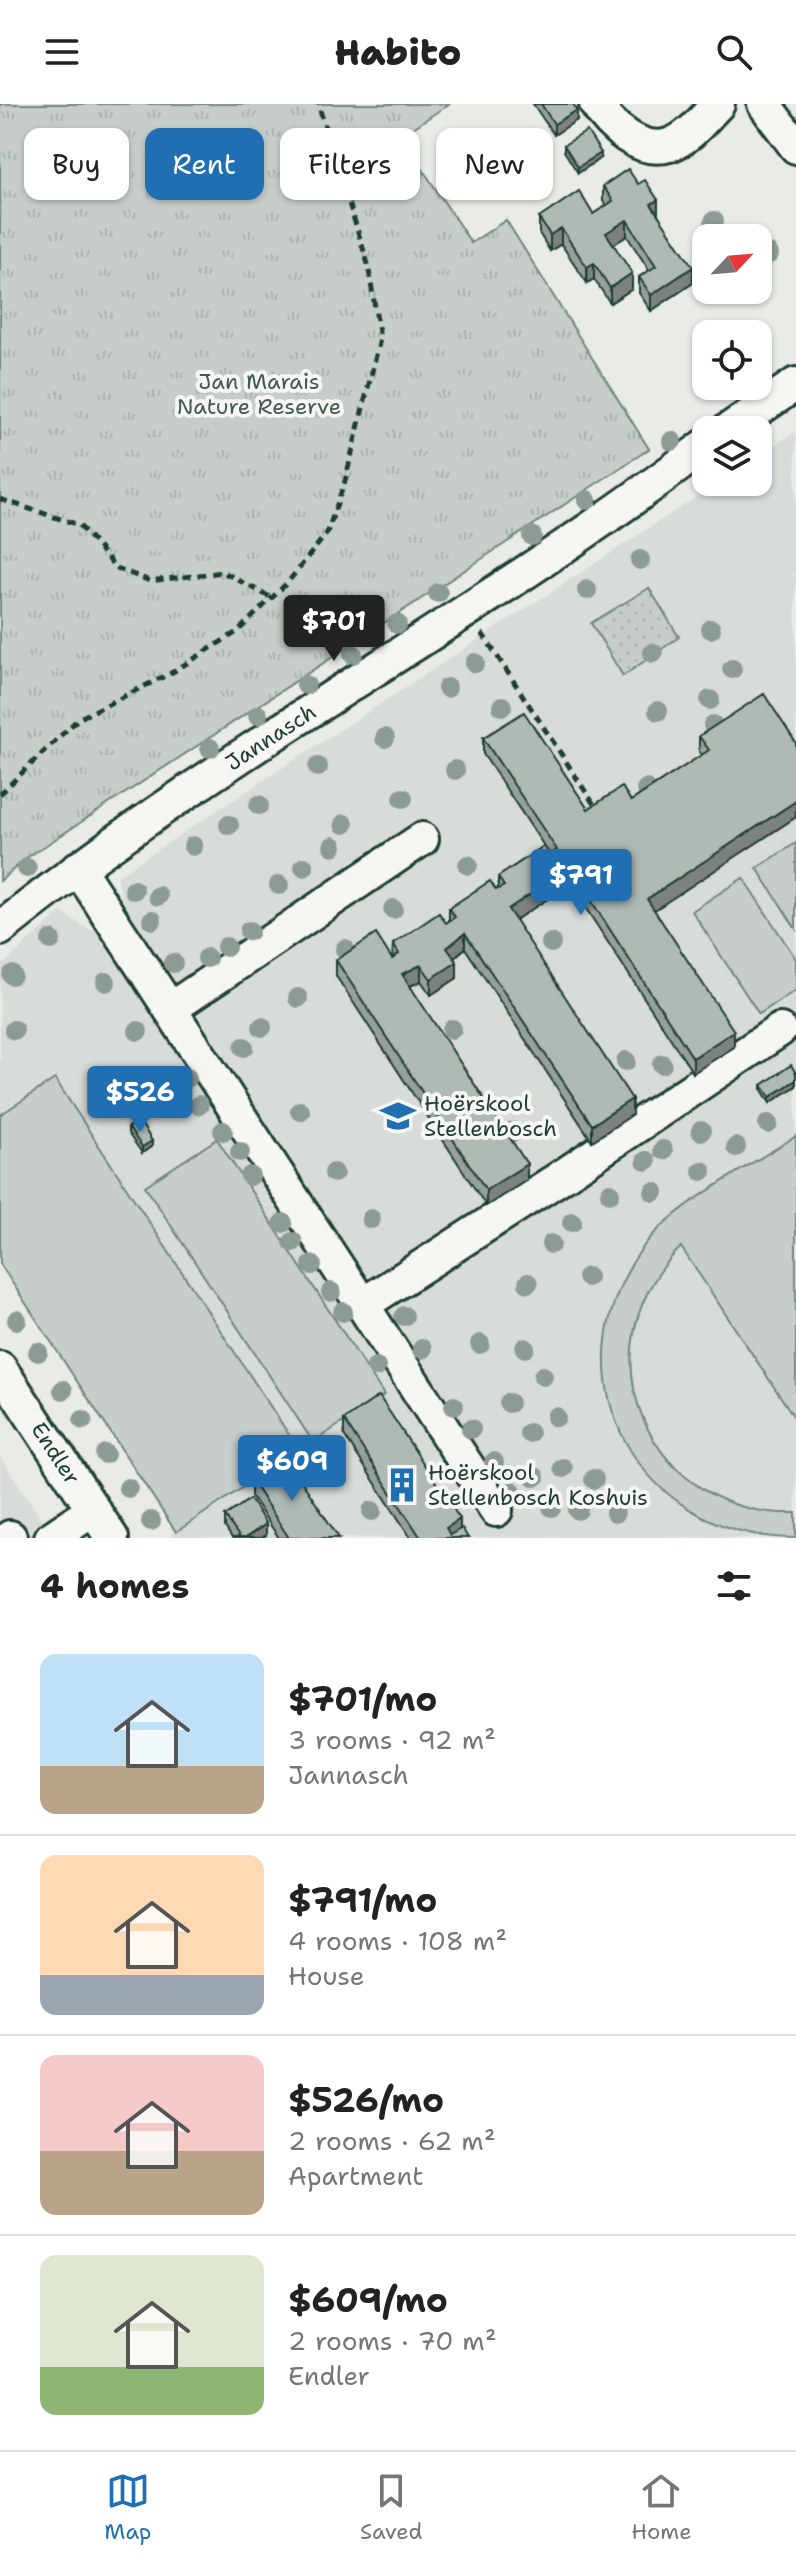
<!DOCTYPE html>
<meta charset="utf-8">
<style>
:root{--surface:#fff;--page:#f2f2f2;--text:#222;--muted:#767676;--line:#e0e0e0;--accent:#1f6fb2}
body{margin:0;font-family:"Shantell Sans",sans-serif;background:var(--page);color:var(--text);height:100vh;display:flex;flex-direction:column;font-size:30px;white-space:nowrap}
*{box-sizing:border-box;margin:0}
p{font-size:26px;color:var(--muted)}
.icon{flex:none;width:44px;height:44px;fill:none;stroke:currentColor;stroke-width:2;stroke-linecap:round;stroke-linejoin:round}
.map{position:relative;height:1434px;overflow:hidden}
.panel{display:flex;flex-direction:column;background:var(--surface);flex:1}
.panel>*{flex:none}
.banner{position:absolute;left:24px;top:24px;width:748px;height:72px;display:flex;gap:16px}
.needle{width:52px;rotate:64deg}
.tools{position:absolute;left:692px;top:120px;display:grid;gap:16px}
.tools a{display:grid;place-items:center;width:80px;height:80px;border-radius:16px;background:var(--surface);box-shadow:0 2px 6px #0004;font-size:40px}
.price{position:absolute;translate:-50% -68px;padding:0 18px;border-radius:8px;background:var(--accent);color:#fff;font-size:26px;line-height:52px;filter:drop-shadow(0 2px 4px #0008)}
.price::after{content:'';position:absolute;left:50%;top:48px;width:24px;height:18px;margin-left:-12px;background:inherit;clip-path:polygon(0 0,100% 0,50% 100%)}
.price.selected{background:#222;color:#fff}
ul{padding:0;list-style:none}
li{display:flex;align-items:center;gap:24px;height:200px;padding:0 40px}
li+li{border-top:2px solid var(--line)}
li span{display:grid;place-items:center;flex:none;width:224px;height:160px;border-radius:16px;color:#555}
li>.icon{margin-inline-start:auto}
span .icon{width:96px;height:96px;fill:#fffc;stroke-width:1}
li b{font-size:34px}
h2{display:flex;justify-content:space-between;align-items:center;height:96px;padding:0 40px;font-size:34px}
.pill{padding:0 28px;border-radius:16px;background:var(--surface);box-shadow:0 2px 6px #0004;font-size:28px;line-height:72px}
.pill.selected{background:var(--accent);color:#fff}
header{display:flex;justify-content:space-between;align-items:center;height:104px;padding:0 40px;background:var(--surface);font-size:36px;font-weight:800}
.dock{display:flex;justify-content:space-around;align-items:center;height:112px;border-top:2px solid var(--line);background:var(--surface);font-size:22px;color:var(--muted)}
.dock a{display:grid;justify-items:center;gap:4px}
.dock .selected{color:var(--accent)}
.map>svg:first-child{display:block}
.built{fill:#d8dcd8}
.grass{fill:url(#grass-dots);stroke:#73867e;stroke-width:2}
.park{fill:url(#park-tufts);stroke:#73867e;stroke-width:2}
.garden{fill:#c7cec9;stroke:#73867e;stroke-width:2}
.lines{fill:none;stroke-linecap:round;stroke-linejoin:round}
.minor-casing{stroke:#1f3d34;stroke-width:38}
.path{stroke:#1f3d34;stroke-width:5;stroke-dasharray:8 6;stroke-linecap:butt}
.minor{stroke:#f6f6f2;stroke-width:32}
.tree{fill:#8d9b95}
.wall{fill:#97a09c;stroke:#1f3d34;stroke-width:2}
.shaded-wall{fill:#7b827f;stroke:#1f3d34;stroke-width:2}
.building{fill:#b0bab5;stroke:#1f3d34;stroke-width:2}
.labels{text-anchor:middle;stroke-width:8;stroke-linejoin:round;paint-order:stroke}
.park-label{font-size:22px;fill:#415a52;stroke:#f6f6f2}
.street-label{font-size:22px;fill:#1f3d34;stroke:#f6f6f2}
.poi-label{font-size:22px;fill:#1f3d34;stroke:#f6f6f2;text-anchor:start}
</style>
<header><svg class="icon" aria-label="menu" viewBox="0 0 24 24"><path d="M4 6h16M4 12h16M4 18h16"/></svg>Habito<svg class="icon" aria-label="search" viewBox="0 0 24 24"><circle cx="10" cy="10" r="6"/><path d="M15 15l6 6"/></svg></header>
<div class="map">
<svg width="796" height="1434" viewBox="0 0 796 1434">
<defs>
<pattern id="grass-dots" width="8" height="8" patternUnits="userSpaceOnUse" patternTransform="scale(2)"><rect width="8" height="8" fill="#c7cec9"/><path d="M2 2h.1M6 6h.1" fill="none" stroke="#aab2ad" stroke-width="1.8" stroke-linecap="round"/></pattern>
<pattern id="park-tufts" width="24" height="20" patternUnits="userSpaceOnUse" patternTransform="scale(2)"><rect width="24" height="20" fill="#c7cec9"/><path d="M3 7l-1-3M5 7V3M7 7l1-3M15 17l-1-3M17 17v-4M19 17l1-3" fill="none" stroke="#aab2ad"/></pattern>
</defs>
<rect width="100%" height="100%" fill="#e9ebe7"/>
<filter id="ink" filterUnits="userSpaceOnUse"><feTurbulence type="fractalNoise" baseFrequency=".0125" numOctaves="2"/><feDisplacementMap in="SourceGraphic" scale="16" xChannelSelector="R" yChannelSelector="G"/><feConvolveMatrix kernelMatrix="1 2 1 2 8 2 1 2 1" color-interpolation-filters="sRGB"/></filter>
<g filter="url(#ink)">
<!-- built -->
<g class="built">
<polygon points="796,327 796,1434 173,1434 171,1431 175,1427 0,1160 0,863 61,808 92,827 124,804 117,772 719,378 758,378 758,352"/>
<polygon points="0,1352 44,1419 54,1434 0,1434"/>
</g>
<!-- grass -->
<polygon class="grass" points="649,484 679,533 623,572 591,519"/>
<!-- park -->
<polygon class="park" points="0,0 449,0 401,32 471,139 506,116 649,345 25,755 0,777"/>
<!-- garden -->
<g class="garden">
<polygon points="796,739 796,825 757,764"/>
<polygon points="743,774 796,855 796,886 759,910 692,807"/>
<polygon points="55,975 299,1346 176,1428 0,1160 0,1011"/>
<path d="M 796,1032 L 796,1316 L 681,1143 C 576,1247 649,1414 796,1409 L 796,1434 C 637,1434 550,1272 643,1143 C 672,1102 753,1060 796,1032 Z"/>
<polygon points="217,1035 384,1291 313,1338 145,1082"/>
</g>
<g class="lines">
<!-- minor casing -->
<g class="minor-casing">
<g id="minor">
<path d="M 596,0 C 610,22 640,50 669,41 C 689,35 704,14 718,0"/>
<polyline points="764,0 796,43"/>
<polyline points="728,326 796,280"/>
<polyline points="78,764 496,1406"/>
<path id="s1" d="M 0,825 C 222,646 479,514 706,341"/>
<polyline points="170,905 422,735"/>
<polyline points="362,1201 558,1075 780,926"/>
<path id="s2" d="M 0,1264 L 112,1434"/>
<polyline points="10,1433 10,1434"/>
<polyline points="51,1434 93,1406"/>
</g>
</g>
<!-- path -->
<g class="path">
<polyline points="0,395 79,421 116,464 150,477 223,468 270,493"/>
<polyline points="482,529 597,705"/>
<polyline points="0,690 78,615 171,569 237,528 288,478 327,429 345,377 380,235 368,160 318,0"/>
</g>
<!-- minor -->
<use href="#minor" class="minor"/>
</g>
<!-- trees -->
<g class="tree">
<circle cx="714" cy="117" r="10"/>
<circle cx="769" cy="150" r="10"/>
<circle cx="672" cy="337" r="10"/>
<circle cx="587" cy="396" r="10"/>
<circle cx="532" cy="432" r="10"/>
<circle cx="640" cy="456" r="10"/>
<circle cx="587" cy="486" r="10"/>
<circle cx="438" cy="489" r="10"/>
<circle cx="397" cy="520" r="10"/>
<circle cx="711" cy="525" r="10"/>
<circle cx="653" cy="549" r="10"/>
<circle cx="353" cy="550" r="10"/>
<circle cx="475" cy="559" r="10"/>
<circle cx="732" cy="565" r="10"/>
<circle cx="306" cy="581" r="10"/>
<circle cx="447" cy="584" r="10"/>
<circle cx="710" cy="596" r="10"/>
<circle cx="502" cy="602" r="10"/>
<circle cx="658" cy="607" r="10"/>
<circle cx="258" cy="611" r="10"/>
<circle cx="713" cy="621" r="10"/>
<circle cx="385" cy="634" r="10"/>
<circle cx="210" cy="644" r="10"/>
<circle cx="318" cy="663" r="10"/>
<circle cx="455" cy="666" r="10"/>
<circle cx="646" cy="685" r="10"/>
<circle cx="403" cy="694" r="10"/>
<circle cx="259" cy="701" r="10"/>
<circle cx="344" cy="720" r="10"/>
<circle cx="229" cy="721" r="10"/>
<circle cx="193" cy="742" r="10"/>
<circle cx="333" cy="742" r="10"/>
<circle cx="468" cy="761" r="10"/>
<circle cx="304" cy="763" r="10"/>
<circle cx="27" cy="764" r="10"/>
<circle cx="279" cy="781" r="10"/>
<circle cx="134" cy="786" r="10"/>
<circle cx="158" cy="792" r="10"/>
<circle cx="393" cy="805" r="10"/>
<circle cx="152" cy="816" r="10"/>
<circle cx="249" cy="827" r="10"/>
<circle cx="51" cy="836" r="10"/>
<circle cx="551" cy="839" r="10"/>
<circle cx="226" cy="843" r="10"/>
<circle cx="345" cy="845" r="10"/>
<circle cx="207" cy="854" r="10"/>
<circle cx="173" cy="859" r="10"/>
<circle cx="12" cy="871" r="10"/>
<circle cx="106" cy="878" r="10"/>
<circle cx="298" cy="894" r="10"/>
<circle cx="262" cy="923" r="10"/>
<circle cx="452" cy="925" r="10"/>
<circle cx="14" cy="926" r="10"/>
<circle cx="138" cy="927" r="10"/>
<circle cx="244" cy="943" r="10"/>
<circle cx="626" cy="957" r="10"/>
<circle cx="662" cy="960" r="10"/>
<circle cx="187" cy="974" r="10"/>
<circle cx="199" cy="1001" r="10"/>
<circle cx="300" cy="1007" r="10"/>
<circle cx="768" cy="1020" r="10"/>
<circle cx="223" cy="1027" r="10"/>
<circle cx="701" cy="1027" r="10"/>
<circle cx="513" cy="1028" r="10"/>
<circle cx="736" cy="1043" r="10"/>
<circle cx="663" cy="1046" r="10"/>
<circle cx="240" cy="1048" r="10"/>
<circle cx="646" cy="1057" r="10"/>
<circle cx="702" cy="1067" r="10"/>
<circle cx="334" cy="1069" r="10"/>
<circle cx="250" cy="1072" r="10"/>
<circle cx="654" cy="1088" r="10"/>
<circle cx="610" cy="1089" r="10"/>
<circle cx="371" cy="1115" r="10"/>
<circle cx="572" cy="1118" r="10"/>
<circle cx="283" cy="1119" r="10"/>
<circle cx="293" cy="1138" r="10"/>
<circle cx="551" cy="1140" r="10"/>
<circle cx="312" cy="1161" r="10"/>
<circle cx="587" cy="1173" r="10"/>
<circle cx="528" cy="1179" r="10"/>
<circle cx="331" cy="1188" r="10"/>
<circle cx="343" cy="1208" r="10"/>
<circle cx="404" cy="1212" r="10"/>
<circle cx="17" cy="1216" r="10"/>
<circle cx="480" cy="1240" r="10"/>
<circle cx="525" cy="1244" r="10"/>
<circle cx="422" cy="1245" r="10"/>
<circle cx="38" cy="1248" r="10"/>
<circle cx="376" cy="1263" r="10"/>
<circle cx="543" cy="1272" r="10"/>
<circle cx="63" cy="1286" r="10"/>
<circle cx="509" cy="1299" r="10"/>
<circle cx="454" cy="1302" r="10"/>
<circle cx="556" cy="1313" r="10"/>
<circle cx="83" cy="1316" r="10"/>
<circle cx="471" cy="1325" r="10"/>
<circle cx="529" cy="1329" r="10"/>
<circle cx="329" cy="1347" r="10"/>
<circle cx="105" cy="1350" r="10"/>
<circle cx="494" cy="1358" r="10"/>
<circle cx="563" cy="1364" r="10"/>
<circle cx="535" cy="1373" r="10"/>
<circle cx="594" cy="1375" r="10"/>
<circle cx="128" cy="1384" r="10"/>
<circle cx="512" cy="1387" r="10"/>
<circle cx="552" cy="1403" r="10"/>
<circle cx="578" cy="1406" r="10"/>
<circle cx="372" cy="1407" r="10"/>
<circle cx="615" cy="1409" r="10"/>
<circle cx="151" cy="1417" r="10"/>
</g>
<!-- wall -->
<g class="wall">
<polygon points="533,0 573,0 577,16 554,31"/>
<polygon points="564,41 601,54 578,69 564,47"/>
<polygon points="603,82 658,110 693,179 651,207 639,189 639,173 649,166 627,132 614,140 632,185 610,199 594,175 587,179 561,140 550,147 539,129 539,114 593,110 606,102 603,97"/>
<polygon points="699,632 796,639 796,713 654,806 734,943 693,969 570,780 515,816 632,1011 592,1037 465,844 454,854 457,874 431,891 421,877 410,882 527,1076 486,1102 336,872 336,856 392,855 393,840 446,819 449,817 449,804 496,786 498,785 498,773 544,742 483,650 483,634 588,705 631,697 702,651 699,648"/>
<polygon points="796,969 796,982 770,999 762,986 762,981"/>
<polygon points="104,986 128,1005 118,1012 104,992"/>
<polygon points="128,1023 152,1042 142,1049 128,1029"/>
<polygon points="344,1316 460,1425 468,1434 411,1434 344,1331"/>
<polygon points="251,1376 339,1434 279,1434 251,1392"/>
<polygon points="225,1412 266,1431 262,1434 232,1434 225,1423"/>
</g>
<!-- shaded-wall -->
<g class="shaded-wall">
<polygon points="577,6 577,16 554,31 554,20"/>
<polygon points="601,49 601,54 578,69 578,63"/>
<polygon points="658,96 658,111 651,100"/>
<polygon points="627,116 627,132 606,145 606,129"/>
<polygon points="561,124 561,140 550,147 550,131"/>
<polygon points="594,159 594,175 587,179 587,163"/>
<polygon points="693,163 693,179 651,207 651,191"/>
<polygon points="632,169 632,185 610,199 610,184"/>
<polygon points="796,697 796,713 647,811 647,795"/>
<polygon points="570,764 570,780 508,821 508,805"/>
<polygon points="465,829 465,844 447,860 447,844"/>
<polygon points="457,858 457,874 431,891 431,875"/>
<polygon points="421,861 421,877 402,886 402,870"/>
<polygon points="734,927 734,943 693,969 693,954"/>
<polygon points="796,976 796,982 770,999 770,993"/>
<polygon points="632,995 632,1011 592,1037 592,1021"/>
<polygon points="128,999 128,1005 118,1012 118,1006"/>
<polygon points="152,1037 152,1042 142,1049 142,1043"/>
<polygon points="527,1060 527,1076 486,1102 486,1086"/>
<polygon points="460,1415 460,1430 446,1434 446,1424"/>
<polygon points="266,1420 266,1431 262,1434 245,1434"/>
</g>
<!-- building -->
<g class="building">
<polygon points="541,0 573,0 577,6 554,20"/>
<polygon points="587,27 601,49 578,63 564,41"/>
<polygon points="628,65 638,80 645,76 658,96 651,100 693,163 651,191 639,173 656,162 627,116 606,129 632,169 610,184 594,159 587,163 561,124 550,131 539,114 579,87 593,110 613,97 603,82"/>
<polygon points="764,590 796,639 796,697 647,795 734,927 693,954 570,764 508,805 632,995 592,1021 465,829 447,844 457,858 431,875 421,861 402,870 527,1060 486,1086 336,856 376,830 392,855 399,850 393,840 439,809 446,819 455,813 449,804 490,777 496,786 504,782 498,773 544,742 550,751 557,746 483,634 524,608 588,705 622,683 631,697 709,646 699,632"/>
<polygon points="791,961 796,969 796,976 770,993 762,981"/>
<polygon points="115,979 128,999 118,1006 104,986"/>
<polygon points="139,1016 152,1037 142,1043 128,1023"/>
<polygon points="379,1292 460,1415 446,1424 450,1431 462,1424 468,1434 421,1434 344,1316"/>
<polygon points="286,1354 339,1434 289,1434 251,1376"/>
<polygon points="250,1395 266,1420 245,1434 240,1434 225,1412"/>
</g>
</g>
<!-- icons -->
<defs>
<g id="school-bare" transform="scale(2.76)"><path d="M0-5L7-2L0 1L-7-2ZM-4 1L0 2.5L4 1V4Q0 6-4 4Z" fill="#1f6fb2" stroke="#f6f6f2" stroke-width="2.5" paint-order="stroke"/></g>
<g id="building-bare" transform="scale(2.76)"><path d="M-4-6H4V6H1V3H-1V6H-4ZM-2.5-4.3h1.7v1.8h-1.7ZM.8-4.3h1.7v1.8H.8ZM-2.5-1h1.7V.8h-1.7ZM.8-1h1.7V.8H.8Z" fill="#1f6fb2" stroke="#f6f6f2" stroke-width="2.5" paint-order="stroke"/></g>
</defs>
<g fill-rule="evenodd">
<use href="#school-bare" x="398" y="1012"/>
<use href="#building-bare" x="402" y="1381"/>
</g>
<g class="labels">
<!-- park labels -->
<g class="park-label">
<text x="259" y="285">Jan Marais<tspan x="259" dy="25">Nature Reserve</tspan></text>
</g>
<!-- street labels -->
<g class="street-label">
<text dy="8" stroke="none"><textPath href="#s1" startOffset="332">Jannasch</textPath></text>
<text dy="8" stroke="none"><textPath href="#s2" startOffset="102">Endler</textPath></text>
</g>
<!-- poi labels -->
<g class="poi-label">
<text x="424" y="1007">Hoërskool<tspan x="424" dy="25">Stellenbosch</tspan></text>
<text x="428" y="1376">Hoërskool<tspan x="428" dy="25">Stellenbosch Koshuis</tspan></text>
</g>
</g>
</svg>
<div class="tools">
<a><svg class="needle" viewBox="-14 -14 28 28"><path d="M0-13l5 13h-10z" fill="#e53935"/><path d="M0 13l5-13h-10z" fill="#767676"/></svg></a>
<a><svg class="icon" aria-label="locate" viewBox="0 0 24 24"><circle cx="12" cy="12" r="6"/><path d="M12 2v4M12 18v4M2 12h4M18 12h4"/></svg></a>
<a><svg class="icon" aria-label="layers" viewBox="0 0 24 24"><path d="M12 4l9 5-9 5-9-5zM3 14l9 5 9-5"/></svg></a>
</div>
<b class="price selected" style="left:334px;top:559px">$701</b>
<b class="price" style="left:581px;top:813px">$791</b>
<b class="price" style="left:140px;top:1030px">$526</b>
<b class="price" style="left:292px;top:1399px">$609</b>
<div class="banner">
<a class="pill">Buy</a>
<a class="pill selected">Rent</a>
<a class="pill">Filters</a>
<a class="pill">New</a>
</div>
</div>
<section class="panel">
<h2>4 homes<svg class="icon" aria-label="filters" viewBox="0 0 24 24"><path d="M4 7h16M4 17h16"/><circle cx="9" cy="7" r="2"/><circle cx="15" cy="17" r="2"/></svg></h2>
<ul>
<li><span style="background:linear-gradient(#bfe0f5 70%,#b9a48a 0)"><svg class="icon" aria-label="home" viewBox="0 0 24 24"><path d="M3 11l9-7 9 7M6 9v11h12V9"/></svg></span><div><b>$701/mo</b><p>3 rooms · 92 m²</p><p>Jannasch</p></div></li>
<li><span style="background:linear-gradient(#ffd9b3 75%,#9aa5b1 0)"><svg class="icon" aria-label="home" viewBox="0 0 24 24"><path d="M3 11l9-7 9 7M6 9v11h12V9"/></svg></span><div><b>$791/mo</b><p>4 rooms · 108 m²</p><p>House</p></div></li>
<li><span style="background:linear-gradient(#f6c9c9 60%,#b9a48a 0)"><svg class="icon" aria-label="home" viewBox="0 0 24 24"><path d="M3 11l9-7 9 7M6 9v11h12V9"/></svg></span><div><b>$526/mo</b><p>2 rooms · 62 m²</p><p>Apartment</p></div></li>
<li><span style="background:linear-gradient(#dfe7d0 70%,#8fb573 0)"><svg class="icon" aria-label="home" viewBox="0 0 24 24"><path d="M3 11l9-7 9 7M6 9v11h12V9"/></svg></span><div><b>$609/mo</b><p>2 rooms · 70 m²</p><p>Endler</p></div></li>
</ul>
</section>
<nav class="dock">
<a class="selected"><svg class="icon" aria-label="map" viewBox="0 0 24 24"><path d="M3 6l6-2 6 2 6-2v14l-6 2-6-2-6 2zM9 4v14M15 6v14"/></svg>Map</a>
<a><svg class="icon" aria-label="saved" viewBox="0 0 24 24"><path d="M7 4h10v16l-5-4-5 4z"/></svg>Saved</a>
<a><svg class="icon" aria-label="home" viewBox="0 0 24 24"><path d="M3 11l9-7 9 7M6 9v11h12V9"/></svg>Home</a>
</nav>
